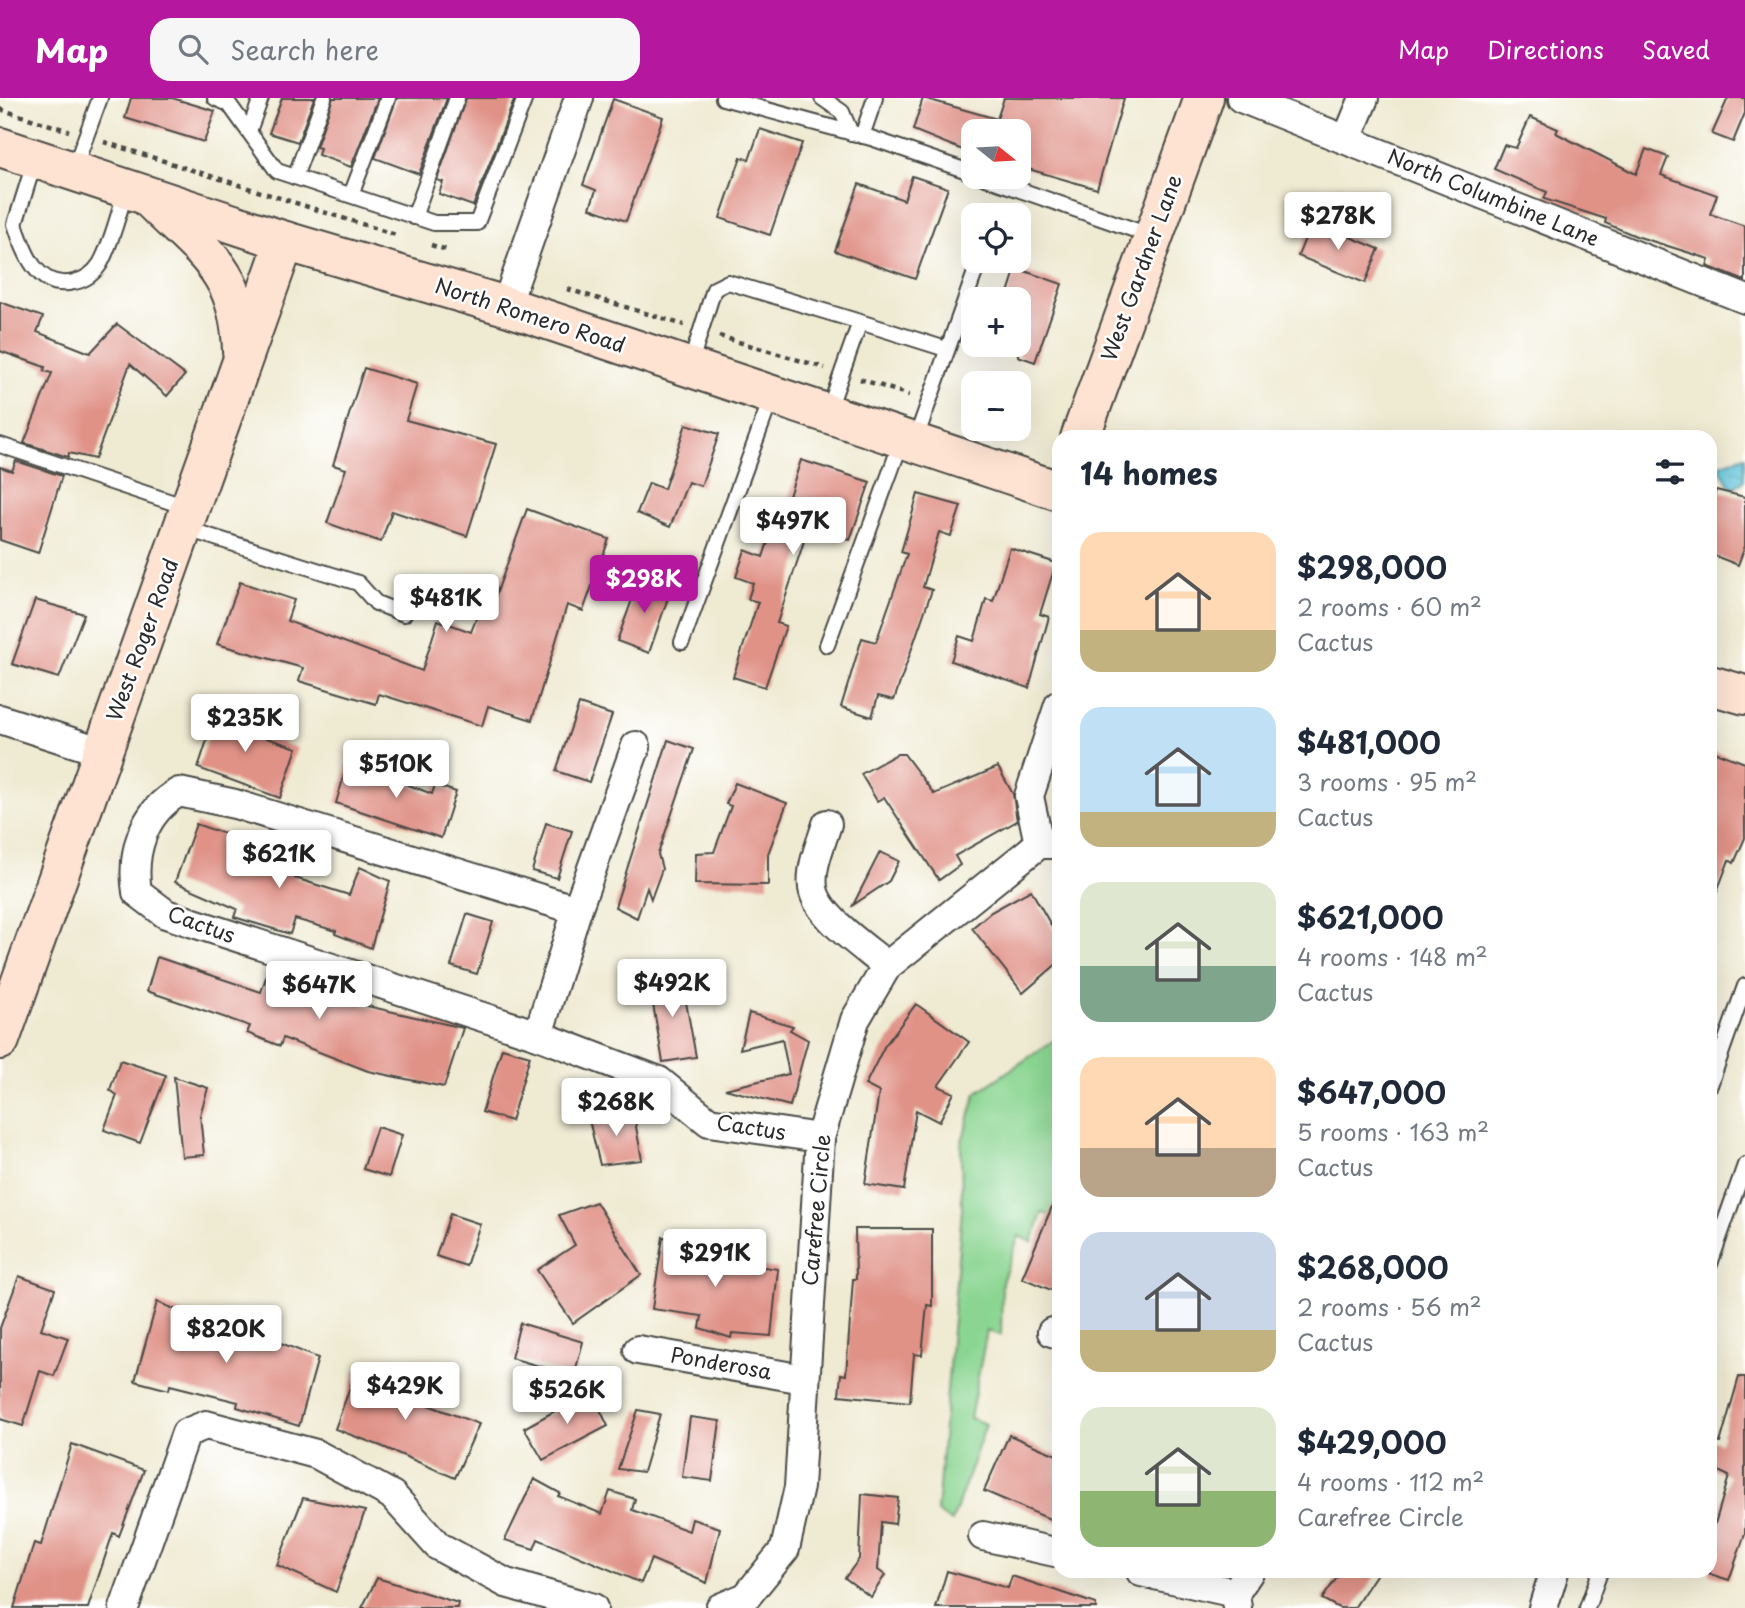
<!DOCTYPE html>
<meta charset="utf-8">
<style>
:root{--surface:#fff;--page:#f6f6f7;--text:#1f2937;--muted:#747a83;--accent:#b5179e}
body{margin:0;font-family:"Playpen Sans",sans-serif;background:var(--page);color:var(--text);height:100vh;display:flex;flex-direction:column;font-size:26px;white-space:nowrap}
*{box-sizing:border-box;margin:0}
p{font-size:23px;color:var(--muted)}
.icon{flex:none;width:38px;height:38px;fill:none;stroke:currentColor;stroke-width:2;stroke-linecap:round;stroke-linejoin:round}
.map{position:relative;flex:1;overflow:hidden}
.details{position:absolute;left:1052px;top:332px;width:665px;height:1148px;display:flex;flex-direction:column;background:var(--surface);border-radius:21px;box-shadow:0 7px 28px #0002}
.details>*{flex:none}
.needle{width:46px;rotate:108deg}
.fabs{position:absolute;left:961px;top:21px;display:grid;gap:14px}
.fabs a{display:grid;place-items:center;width:70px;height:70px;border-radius:14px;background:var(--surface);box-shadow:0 7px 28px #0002;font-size:35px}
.price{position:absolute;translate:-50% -60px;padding:0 16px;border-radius:7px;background:#fff;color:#222;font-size:23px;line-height:46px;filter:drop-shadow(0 2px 4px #0008)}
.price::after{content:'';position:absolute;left:50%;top:42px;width:21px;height:16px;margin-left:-10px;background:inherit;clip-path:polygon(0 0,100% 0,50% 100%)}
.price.current{background:var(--accent);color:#fff}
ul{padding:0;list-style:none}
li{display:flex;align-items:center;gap:21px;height:175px;padding:0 28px}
li span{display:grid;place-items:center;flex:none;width:196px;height:140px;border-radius:21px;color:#555}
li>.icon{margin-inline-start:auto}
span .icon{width:84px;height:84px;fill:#fffc;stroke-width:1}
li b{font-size:30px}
h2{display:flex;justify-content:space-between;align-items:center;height:84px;padding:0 28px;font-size:30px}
header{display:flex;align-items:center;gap:42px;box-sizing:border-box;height:98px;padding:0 35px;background:var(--accent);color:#fff}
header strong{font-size:33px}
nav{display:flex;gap:38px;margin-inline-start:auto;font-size:24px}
.search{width:490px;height:63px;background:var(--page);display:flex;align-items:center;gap:18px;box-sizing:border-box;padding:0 24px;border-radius:21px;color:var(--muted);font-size:26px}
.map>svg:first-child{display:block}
.grass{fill:#8bd592;stroke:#5b805e;stroke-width:2}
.water{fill:url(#water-ripples);stroke:#447883;stroke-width:2}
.building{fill:#e09287}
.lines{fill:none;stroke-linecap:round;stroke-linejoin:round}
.lane-casing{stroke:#484844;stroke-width:18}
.street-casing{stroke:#484844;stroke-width:32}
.secondary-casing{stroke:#484844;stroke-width:42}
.path{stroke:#484844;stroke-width:4.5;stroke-dasharray:5 5;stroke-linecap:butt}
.lane{stroke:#fff;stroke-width:14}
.street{stroke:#fff;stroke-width:28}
.secondary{stroke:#fee3d2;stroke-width:38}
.labels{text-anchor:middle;stroke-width:5;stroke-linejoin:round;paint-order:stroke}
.street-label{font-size:21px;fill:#2b2b2b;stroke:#fff}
</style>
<header>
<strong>Map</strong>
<div class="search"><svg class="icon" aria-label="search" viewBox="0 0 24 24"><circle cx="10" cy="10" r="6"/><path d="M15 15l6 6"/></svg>Search here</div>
<nav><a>Map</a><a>Directions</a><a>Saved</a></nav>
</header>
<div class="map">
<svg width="1745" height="1510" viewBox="0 0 1745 1510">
<defs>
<pattern id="water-ripples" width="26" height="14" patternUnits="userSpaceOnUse" patternTransform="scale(1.75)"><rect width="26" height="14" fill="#5ec4db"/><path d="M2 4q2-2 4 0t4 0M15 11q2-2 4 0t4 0" fill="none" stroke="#4e9fb2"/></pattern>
</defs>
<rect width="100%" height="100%" fill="#fff"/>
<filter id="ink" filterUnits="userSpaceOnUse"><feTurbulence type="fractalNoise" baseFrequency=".0143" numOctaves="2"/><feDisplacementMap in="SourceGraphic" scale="14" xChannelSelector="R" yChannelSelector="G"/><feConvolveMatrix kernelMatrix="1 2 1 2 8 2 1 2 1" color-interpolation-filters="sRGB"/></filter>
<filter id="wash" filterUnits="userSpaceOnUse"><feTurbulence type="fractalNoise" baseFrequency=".00686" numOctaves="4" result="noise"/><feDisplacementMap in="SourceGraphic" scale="28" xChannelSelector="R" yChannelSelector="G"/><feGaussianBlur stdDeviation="1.57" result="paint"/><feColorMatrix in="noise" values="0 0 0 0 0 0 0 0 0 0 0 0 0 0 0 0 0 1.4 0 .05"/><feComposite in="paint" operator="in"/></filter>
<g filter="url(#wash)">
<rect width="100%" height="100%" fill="#efead2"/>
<!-- grass -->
<polygon class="grass" points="1059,939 1059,1119 1042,1115 1032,1144 1019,1138 1002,1184 1001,1237 987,1233 970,1320 986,1326 952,1424 937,1414 962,1111 961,1047 976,995"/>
<!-- water -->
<polygon class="water" points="1745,358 1744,383 1735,389 1729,387 1720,370 1722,366"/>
<g id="blocks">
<!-- building -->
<g class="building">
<polygon points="131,0 172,0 215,13 204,44 125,20"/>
<polygon points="282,0 314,0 298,44 269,35"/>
<polygon points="333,0 378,0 351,69 318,57 320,50 316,49"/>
<polygon points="397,0 447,0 419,76 375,60"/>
<polygon points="466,0 515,0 473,108 439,96 443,84 437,82"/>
<polygon points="923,0 997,21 1004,0 1124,0 1097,91 1018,68 1018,33 971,33 965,53 913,32"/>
<polygon points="1728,0 1745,0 1745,15 1733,44 1712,36"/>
<polygon points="613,1 663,19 626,123 590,110 596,92 583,87"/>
<polygon points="1530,19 1558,31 1556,35 1636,76 1646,51 1668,59 1661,77 1717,97 1710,116 1745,128 1745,183 1707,168 1709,161 1636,138 1605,125 1606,121 1544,101 1547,94 1494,71 1504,47 1516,50"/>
<polygon points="760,31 802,45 770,137 720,120 741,59 749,62"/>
<polygon points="912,78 948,90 915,181 835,153 859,86 904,102"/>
<polygon points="1312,123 1379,151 1365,185 1298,158"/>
<polygon points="1016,170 1062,186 1035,264 1018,258 1018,201 1006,201"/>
<polygon points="0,204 43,219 37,234 90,255 117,226 185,277 167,298 130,266 95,361 69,355 68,359 24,345 52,275 44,273 45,269 0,253"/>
<polygon points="364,270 417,286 406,322 496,346 467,438 392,413 381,444 327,425 346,371 333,367"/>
<polygon points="686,326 719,336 701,388 688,384 670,429 637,415 649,385 664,391"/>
<polygon points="801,362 870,384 850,442 809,428 777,525 786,528 765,589 733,579 758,504 748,501 753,485 736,479 745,452 763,459 769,441 774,443"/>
<polygon points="16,363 62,378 38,455 0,442 0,369 12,373"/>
<polygon points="1716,392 1745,399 1745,448 1738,467 1710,456 1710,411"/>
<polygon points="918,396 961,408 951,438 939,434 923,489 932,492 894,602 878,598 872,619 841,609 862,540 876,544 907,456 901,454"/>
<polygon points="527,411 609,441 583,513 567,507 532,622 488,608 482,628 379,596 376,606 299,583 303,570 217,546 240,484 294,502 287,523 422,573 438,522 471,534 479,513 489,516"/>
<polygon points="1010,450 1056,465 1040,516 1049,519 1029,590 951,563 959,538 974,543 986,501 993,503"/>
<polygon points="640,480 671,491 649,555 617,543"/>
<polygon points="35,502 84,516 59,580 12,566"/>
<polygon points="221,599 241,606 233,629 297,650 280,700 198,670"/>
<polygon points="579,606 612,617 589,684 556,673"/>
<polygon points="668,642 694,651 658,756 662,771 651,801 647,790 637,820 615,809"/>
<polygon points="1710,652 1745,665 1745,740 1734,765 1729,762 1712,807"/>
<polygon points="897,656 904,656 934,696 998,669 1013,696 1017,723 955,758 960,767 939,782 884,699 877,703 861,676"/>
<polygon points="348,664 432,696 435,687 456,694 441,740 336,705"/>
<polygon points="735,685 787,705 768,756 768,787 695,786 696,755 714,754 731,708 726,706"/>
<polygon points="546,725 572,733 557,780 532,773"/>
<polygon points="196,726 228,737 225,746 298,769 295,780 349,797 360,769 390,783 371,850 335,836 336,833 295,821 290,836 234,819 237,811 175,784"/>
<polygon points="880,754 899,763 889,783 853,807"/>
<polygon points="1031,792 1059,841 1059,864 1023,895 972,830 991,814"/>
<polygon points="467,816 493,824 477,876 451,868"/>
<polygon points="157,859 261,894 269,871 365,901 363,907 463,930 444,989 368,973 283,940 280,948 247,935 250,928 147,893"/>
<polygon points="681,877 696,959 663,964 649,883"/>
<polygon points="916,906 969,944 938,988 954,995 939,1024 916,1012 904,1092 865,1086 879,994 865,987 884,949"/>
<polygon points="749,915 793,928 790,932 808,942 790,1008 725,991 789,976 782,941 740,951"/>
<polygon points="502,950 530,958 511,1023 482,1014"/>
<polygon points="120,962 166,977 140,1045 104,1032 117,997 110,992"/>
<polygon points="174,979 208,990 200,1017 204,1057 182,1059"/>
<polygon points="633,1012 642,1062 600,1067 589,1022"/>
<polygon points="377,1029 402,1037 389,1079 363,1071"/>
<polygon points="1059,1092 1059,1172 1051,1192 1022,1180"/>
<polygon points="596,1104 641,1177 573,1225 537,1172 575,1147 559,1117"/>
<polygon points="450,1116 480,1126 466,1168 436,1158"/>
<polygon points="855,1131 932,1131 932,1208 927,1207 922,1257 914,1256 910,1304 839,1297 841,1276 846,1277 853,1181 856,1181"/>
<polygon points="663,1139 725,1148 723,1163 778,1171 771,1238 732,1235 731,1240 700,1230 702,1218 652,1211"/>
<polygon points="19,1178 55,1191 41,1231 68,1240 54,1278 40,1273 23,1328 0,1321 0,1230"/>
<polygon points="157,1204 257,1244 259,1236 318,1260 299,1328 237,1309 238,1304 170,1287 169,1292 135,1283"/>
<polygon points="520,1225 583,1244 574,1278 511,1260"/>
<polygon points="358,1267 400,1282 421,1294 417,1303 479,1326 455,1380 381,1348 335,1331"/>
<polygon points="1739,1279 1745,1279 1745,1436 1729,1482 1710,1476 1710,1443 1729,1378 1710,1369 1710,1342 1720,1345"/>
<polygon points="591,1293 608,1328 543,1362 524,1330"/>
<polygon points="638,1312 660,1316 643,1374 618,1371"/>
<polygon points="690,1319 720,1323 712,1383 682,1379"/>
<polygon points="1009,1337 1059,1358 1059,1425 984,1393"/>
<polygon points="72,1346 144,1372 119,1438 113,1435 88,1510 14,1510 34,1445 41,1447"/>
<polygon points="534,1381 560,1395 558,1398 602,1416 610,1393 635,1401 632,1412 689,1433 692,1421 720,1430 707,1485 651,1461 641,1485 538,1441 534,1451 505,1442"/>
<polygon points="862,1396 898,1400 895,1426 881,1424 878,1472 885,1477 871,1499 845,1480 859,1461"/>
<polygon points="303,1400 365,1413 336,1494 277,1467"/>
<polygon points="947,1473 1008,1490 1012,1478 1096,1506 1096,1510 936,1510"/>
<polygon points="1341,1474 1378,1474 1354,1510 1339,1510 1322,1501"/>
<polygon points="377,1480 458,1505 457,1510 362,1510"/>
</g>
</g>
</g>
<g filter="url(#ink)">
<use href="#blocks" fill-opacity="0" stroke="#484844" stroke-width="2"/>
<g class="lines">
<!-- lane casing -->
<g class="lane-casing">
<g id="lane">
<polyline points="215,0 229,6 277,73 434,125 477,125 525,0"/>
<polyline points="723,0 871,40 973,75"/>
<polyline points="822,0 842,14 851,35"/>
<polyline points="249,33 261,0"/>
<polyline points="862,38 875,0"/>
<path d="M 35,62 L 15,126 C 24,153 37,193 74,184 C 85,182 94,175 100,166 C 112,145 118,116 126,93"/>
<polyline points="74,71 100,0"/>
<polyline points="295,79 324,0"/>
<polyline points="983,79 1152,138"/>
<polyline points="351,97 388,0"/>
<polyline points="414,119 457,0"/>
<polyline points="690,267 714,191 728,184 860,224"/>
<polyline points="828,314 860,224 946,251"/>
<polyline points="915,343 979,163"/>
<polyline points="0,347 189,410"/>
<polyline points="184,430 358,485 376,505 404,516"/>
<polyline points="682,544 772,298"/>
<polyline points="827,547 902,342"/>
<polyline points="1710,987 1745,888"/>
<polyline points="1710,1166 1745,1067"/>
<polyline points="1587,1510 1600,1474"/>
</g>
</g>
<!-- street casing -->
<g class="street-casing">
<g id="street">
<polyline points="1241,0 1745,201"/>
<polyline points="1347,41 1364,0"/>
<polyline points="506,208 579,0"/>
<polyline points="0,621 103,654"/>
<path d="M 827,726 C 821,746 810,769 813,790 C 817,818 866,850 887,868"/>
<polyline points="1039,746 1029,698 1059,607"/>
<path d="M 577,812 L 235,706 L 179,694 C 143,714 131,755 137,794 L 166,816 L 538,937 L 659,983 L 709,1024 L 820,1040"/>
<polyline points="538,937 577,812 636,648"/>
<polyline points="1052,1234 1059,1236"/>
<polyline points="638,1252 804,1281"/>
<polyline points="983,1438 1059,1455"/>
<polyline points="1141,1474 1235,1495"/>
<polyline points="124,1510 186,1335 206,1327 316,1356 392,1397 438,1448 506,1485 593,1510"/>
<polyline points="720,1510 746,1499 785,1451 799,1389 820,1040 855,922 887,868 1039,746 1059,746"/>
<polyline points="1237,1510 1235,1495 1249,1474"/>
<polyline points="1543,1510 1554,1474"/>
</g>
</g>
<!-- secondary casing -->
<g class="secondary-casing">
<g id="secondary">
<polyline points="0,49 285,143 506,208 1059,393"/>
<path d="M 151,102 C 203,154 240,173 242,253"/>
<polyline points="1080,340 1204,0"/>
<polyline points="1710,587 1745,597"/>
<polyline points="0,942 285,143"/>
</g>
</g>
<!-- path -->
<g class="path">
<polyline points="0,11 69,33"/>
<polyline points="104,44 396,137"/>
<polyline points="431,147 447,152"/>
<polyline points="567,191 684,227"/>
<polyline points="719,238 825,270"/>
<polyline points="860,281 909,297"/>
</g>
<!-- lane -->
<use href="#lane" class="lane"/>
<!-- street -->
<use href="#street" class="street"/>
<!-- secondary -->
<use href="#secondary" class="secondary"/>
</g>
</g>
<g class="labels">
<!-- street labels -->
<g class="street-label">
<text transform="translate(1493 100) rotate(22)" y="7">North Columbine Lane</text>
<text transform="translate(1142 170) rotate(-70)" y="7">West Gardner Lane</text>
<text transform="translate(530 218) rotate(18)" y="7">North Romero Road</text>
<text transform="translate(143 542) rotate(-70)" y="7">West Roger Road</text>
<text transform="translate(201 827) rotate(20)" y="7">Cactus</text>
<text transform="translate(751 1030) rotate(9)" y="7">Cactus</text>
<text transform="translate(817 1112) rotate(-85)" y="7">Carefree Circle</text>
<text transform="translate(721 1266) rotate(10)" y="7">Ponderosa</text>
</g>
</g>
</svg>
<div class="fabs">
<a><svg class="needle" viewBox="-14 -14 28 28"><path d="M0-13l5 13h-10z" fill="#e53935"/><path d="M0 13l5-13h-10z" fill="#747a83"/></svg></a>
<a><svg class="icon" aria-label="locate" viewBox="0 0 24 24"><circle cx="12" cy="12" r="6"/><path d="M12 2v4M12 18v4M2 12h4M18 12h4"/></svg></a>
<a>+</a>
<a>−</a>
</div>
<b class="price" style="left:1338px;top:154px">$278K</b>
<b class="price" style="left:793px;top:459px">$497K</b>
<b class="price current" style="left:644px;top:517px">$298K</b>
<b class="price" style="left:446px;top:536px">$481K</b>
<b class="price" style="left:245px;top:656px">$235K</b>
<b class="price" style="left:396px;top:702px">$510K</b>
<b class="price" style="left:279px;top:792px">$621K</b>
<b class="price" style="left:672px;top:921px">$492K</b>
<b class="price" style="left:319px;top:923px">$647K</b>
<b class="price" style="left:616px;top:1040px">$268K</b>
<b class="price" style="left:715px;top:1191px">$291K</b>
<b class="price" style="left:226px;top:1267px">$820K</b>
<b class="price" style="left:405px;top:1324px">$429K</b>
<b class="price" style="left:567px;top:1328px">$526K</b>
<section class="details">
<h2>14 homes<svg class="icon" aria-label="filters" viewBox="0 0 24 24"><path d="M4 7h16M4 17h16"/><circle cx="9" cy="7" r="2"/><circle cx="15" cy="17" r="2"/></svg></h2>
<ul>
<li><span style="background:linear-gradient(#ffd9b3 70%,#c2b280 0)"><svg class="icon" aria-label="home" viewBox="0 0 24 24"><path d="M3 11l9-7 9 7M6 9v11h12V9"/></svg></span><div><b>$298,000</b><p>2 rooms · 60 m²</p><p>Cactus</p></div></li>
<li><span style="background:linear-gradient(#bfe0f5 75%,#c2b280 0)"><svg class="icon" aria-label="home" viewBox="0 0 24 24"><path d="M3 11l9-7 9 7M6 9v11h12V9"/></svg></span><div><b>$481,000</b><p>3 rooms · 95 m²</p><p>Cactus</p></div></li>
<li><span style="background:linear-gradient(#dfe7d0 60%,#7fa58c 0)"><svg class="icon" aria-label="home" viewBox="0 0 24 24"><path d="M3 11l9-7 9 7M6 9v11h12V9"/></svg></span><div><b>$621,000</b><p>4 rooms · 148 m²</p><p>Cactus</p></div></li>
<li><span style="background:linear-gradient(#ffd9b3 65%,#b9a48a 0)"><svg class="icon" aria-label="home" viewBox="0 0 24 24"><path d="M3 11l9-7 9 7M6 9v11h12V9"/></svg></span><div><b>$647,000</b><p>5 rooms · 163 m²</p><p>Cactus</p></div></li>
<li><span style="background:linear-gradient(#c9d6e8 70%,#c2b280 0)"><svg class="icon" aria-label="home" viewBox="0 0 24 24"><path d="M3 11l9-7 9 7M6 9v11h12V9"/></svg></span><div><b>$268,000</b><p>2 rooms · 56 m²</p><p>Cactus</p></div></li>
<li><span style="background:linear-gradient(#dfe7d0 60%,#8fb573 0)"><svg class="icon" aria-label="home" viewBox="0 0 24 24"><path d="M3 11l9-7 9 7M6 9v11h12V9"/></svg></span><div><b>$429,000</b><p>4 rooms · 112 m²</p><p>Carefree Circle</p></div></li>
</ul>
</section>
</div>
